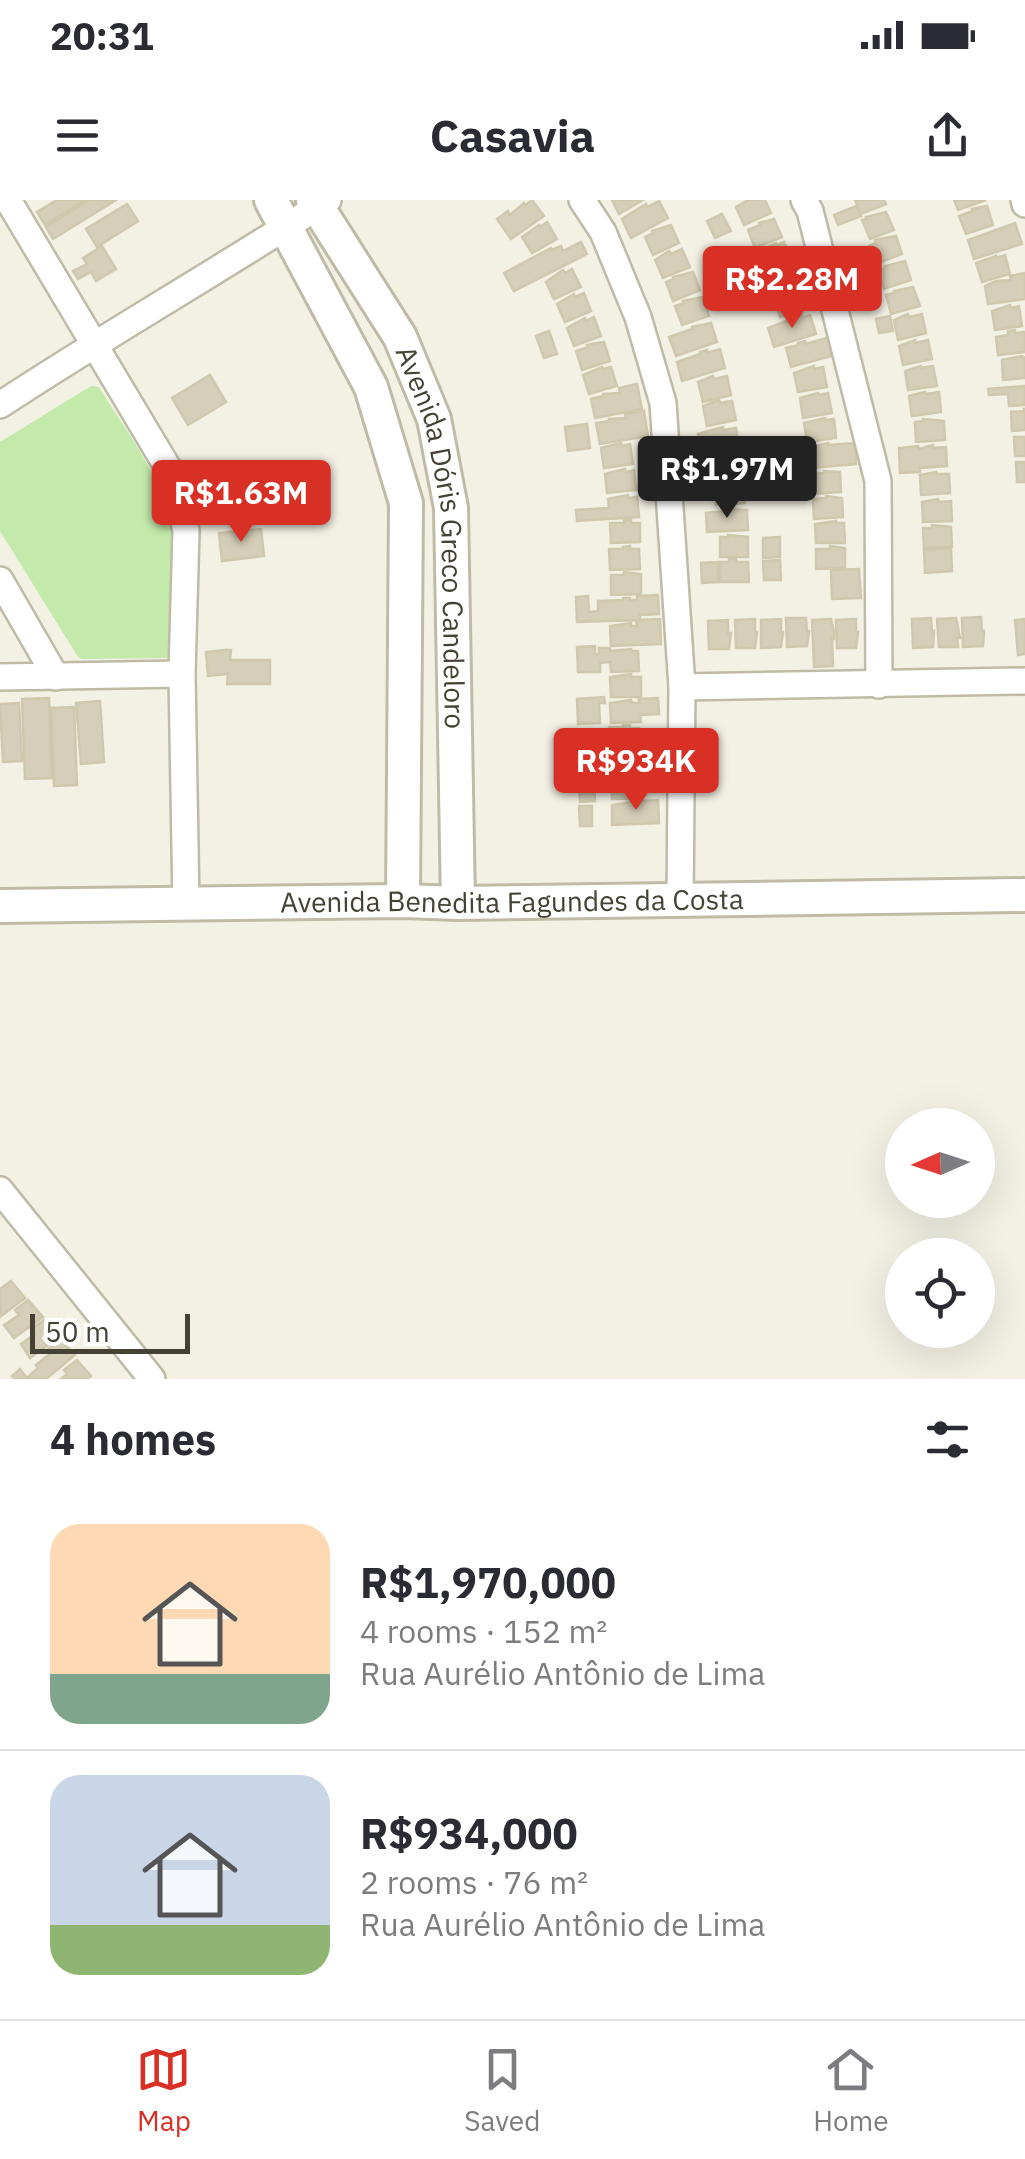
<!DOCTYPE html>
<meta charset="utf-8">
<style>
:root{--surface:#fff;--page:#f7f7f7;--text:#2b2b33;--muted:#7c7c81;--line:#e1e1e2;--accent:#d93025}
body{margin:0;font-family:"IBM Plex Sans",sans-serif;background:var(--page);color:var(--text);height:100vh;display:flex;flex-direction:column;font-size:38px;white-space:nowrap}
*{box-sizing:border-box;margin:0}
p{font-size:32px;color:var(--muted)}
.icon{flex:none;width:55px;height:55px;fill:none;stroke:currentColor;stroke-width:2;stroke-linecap:round;stroke-linejoin:round}
.map{position:relative;height:1179px;overflow:hidden}
.panel{display:flex;flex-direction:column;background:var(--surface);flex:1}
.panel>*{flex:none}
.needle{width:65px;rotate:267deg}
.fabs{position:absolute;left:885px;top:908px;display:grid;gap:20px}
.fabs a{display:grid;place-items:center;width:110px;height:110px;border-radius:50%;background:var(--surface);box-shadow:0 10px 40px #0002;font-size:50px}
.scale{position:absolute;left:30px;bottom:25px;width:160px;box-sizing:border-box;padding-left:10px;border:5px solid #454234;border-top:0;font-size:28px;line-height:35px;white-space:nowrap;color:#454234;-webkit-text-stroke:8px #fff;paint-order:stroke}
.price{position:absolute;translate:-50% -85px;padding:0 22px;border-radius:10px;background:var(--accent);color:#fff;font-size:32px;line-height:65px;filter:drop-shadow(0 2px 5px #0008)}
.price::after{content:'';position:absolute;left:50%;top:60px;width:30px;height:22px;margin-left:-15px;background:inherit;clip-path:polygon(0 0,100% 0,50% 100%)}
.price.current{background:#222;color:#fff}
ul{padding:0;list-style:none}
li{display:flex;align-items:center;gap:30px;height:250px;padding:0 50px}
li+li{border-top:2px solid var(--line)}
li span{display:grid;place-items:center;flex:none;width:280px;height:200px;border-radius:30px;color:#555}
li>.icon{margin-inline-start:auto}
span .icon{width:120px;height:120px;fill:#fffc;stroke-width:1}
li b{font-size:42px}
h2{display:flex;justify-content:space-between;align-items:center;height:120px;padding:0 50px;font-size:42px}
.status{display:flex;justify-content:space-between;align-items:center;height:70px;padding:0 50px;background:var(--surface);direction:ltr}
.status svg{height:28px;fill:currentColor}
header{display:flex;justify-content:space-between;align-items:center;height:130px;padding:0 50px;background:var(--surface);font-size:45px;font-weight:700}
.menu{display:flex;justify-content:space-around;align-items:center;height:140px;border-top:2px solid var(--line);background:var(--surface);font-size:28px;color:var(--muted)}
.menu a{display:grid;justify-items:center;gap:5px}
.menu .current{color:var(--accent)}
.map>svg:first-child{display:block}
.green{fill:#c3eaab}
.building{fill:#d5cfb9;stroke:#d0c8ac;stroke-width:2.5}
.lines{fill:none;stroke-linecap:round;stroke-linejoin:round}
.minor-casing{stroke:#bfbba6;stroke-width:30}
.tertiary-casing{stroke:#bfbba6;stroke-width:38}
.minor{stroke:#fff;stroke-width:25}
.tertiary{stroke:#fff;stroke-width:32}
.labels{text-anchor:middle;stroke-width:10;stroke-linejoin:round;paint-order:stroke}
.street-label{font-size:28px;fill:#454234;stroke:#fff}
</style>
<div class="status"><b>20:31</b><svg viewBox="0 0 49 12"><path d="M0 12V9h3v3zM5 12V6h3v6zM10 12V3h3v9zM15 12V0h3v12zM26 1h20v11H26zM47 4h2v5h-2z"/></svg></div>
<header><svg class="icon" aria-label="menu" viewBox="0 0 24 24"><path d="M4 6h16M4 12h16M4 18h16"/></svg>Casavia<svg class="icon" aria-label="share" viewBox="0 0 24 24"><path d="M12 15V3M7 8l5-5 5 5M5 13v7h14v-7"/></svg></header>
<div class="map">
<svg width="1025" height="1179" viewBox="0 0 1025 1179">
<rect width="100%" height="100%" fill="#f3f1e4"/>
<!-- green -->
<path class="green" d="M 91,186 L 99,187 C 121,224 155,267 167,309 C 180,356 173,409 173,456 L 168,458 L 82,459 L 78,457 L 0,331 L 0,242 Z"/>
<!-- building -->
<g class="building">
<polygon points="57,0 85,0 45,25 37,12"/>
<polygon points="89,0 116,0 53,39 46,27"/>
<polygon points="532,0 544,16 511,39 497,19 508,11 510,15 524,3 526,5"/>
<polygon points="612,0 643,0 619,14"/>
<polygon points="748,0 765,0 771,13 744,25 736,7"/>
<polygon points="855,0 884,0 886,4 861,14"/>
<polygon points="954,0 986,0 958,10"/>
<polygon points="659,1 668,18 631,38 622,19 646,4 647,7"/>
<polygon points="127,4 138,21 97,47 86,29"/>
<polygon points="856,6 861,16 838,25 834,15"/>
<polygon points="987,6 993,25 966,34 959,16 973,11 972,9"/>
<polygon points="886,12 894,30 870,39 862,20 867,19 866,17"/>
<polygon points="722,14 731,31 715,38 707,21"/>
<polygon points="774,19 782,37 755,48 748,30 760,25 759,23"/>
<polygon points="547,22 557,39 532,53 522,37 539,25 540,27"/>
<polygon points="1015,23 1022,44 974,59 968,40"/>
<polygon points="671,25 679,43 653,55 645,37 653,33 652,31"/>
<polygon points="896,36 902,54 876,64 869,46 876,43 875,40"/>
<polygon points="581,42 587,54 514,91 504,73 551,48 552,50 561,46 563,51"/>
<polygon points="784,42 792,60 764,71 757,52 776,43 777,45"/>
<polygon points="102,46 116,69 96,81 91,72 78,79 73,71 87,64 83,58"/>
<polygon points="682,49 690,67 663,78 655,60 669,51 671,54"/>
<polygon points="1005,55 1010,74 982,82 976,63 996,56 996,58"/>
<polygon points="905,61 911,80 884,89 878,70 886,68 885,66"/>
<polygon points="794,65 800,84 773,93 766,74 779,70 778,68"/>
<polygon points="572,69 581,87 554,99 546,82 563,70 565,73"/>
<polygon points="693,72 700,90 673,101 666,82 674,79 673,77"/>
<polygon points="1025,73 1025,99 988,104 985,86 996,81 1011,80 1010,76"/>
<polygon points="818,83 825,103 780,117 774,98 788,94 787,92"/>
<polygon points="913,87 920,106 891,114 886,95 894,93 894,91"/>
<polygon points="584,93 591,111 565,122 557,104 574,94 575,97"/>
<polygon points="703,97 709,116 682,125 675,106 684,103 683,101"/>
<polygon points="1010,105 1011,108 1019,106 1022,126 995,130 992,111"/>
<polygon points="908,114 909,117 922,114 926,133 898,140 894,120"/>
<polygon points="802,115 802,118 810,115 816,134 774,147 768,128"/>
<polygon points="890,116 893,131 879,133 876,119"/>
<polygon points="594,117 601,136 574,146 567,128 585,118 586,121"/>
<polygon points="711,123 717,142 676,156 669,137 692,129 692,127"/>
<polygon points="1015,130 1015,133 1025,132 1025,152 998,155 996,137 1008,135 1008,131"/>
<polygon points="549,131 557,154 544,158 536,136"/>
<polygon points="833,136 839,154 791,167 786,148 799,145 798,143 805,141 806,144"/>
<polygon points="915,140 915,143 928,140 932,159 903,165 899,146"/>
<polygon points="604,142 610,161 582,170 576,151 588,147 587,145"/>
<polygon points="720,149 725,168 682,181 677,162 700,154 700,152 707,150 707,153"/>
<polygon points="1022,156 1025,158 1025,178 1003,180 1002,160"/>
<polygon points="814,166 814,169 823,167 827,187 798,192 794,173"/>
<polygon points="921,166 921,168 933,166 937,186 908,190 905,171"/>
<polygon points="602,167 603,169 611,167 617,186 589,194 583,175"/>
<polygon points="210,175 226,202 188,225 172,198"/>
<polygon points="713,176 714,179 727,176 731,195 703,202 698,182"/>
<polygon points="637,184 642,209 595,218 591,199 603,196 603,194 620,193 619,188"/>
<polygon points="1025,186 1025,205 1009,206 1008,194 989,195 988,189"/>
<polygon points="925,192 926,194 939,192 941,212 912,216 909,196"/>
<polygon points="818,193 819,195 828,193 832,213 803,218 800,198"/>
<polygon points="719,200 720,203 732,201 736,220 707,226 703,206"/>
<polygon points="1024,209 1025,209 1025,230 1012,231 1011,212 1025,211"/>
<polygon points="644,211 648,236 600,244 596,223 609,221 609,219 626,218 625,214"/>
<polygon points="825,218 825,220 834,219 836,238 807,242 804,223"/>
<polygon points="923,219 944,221 945,240 916,242 915,222 923,221"/>
<polygon points="587,224 590,248 568,251 565,227"/>
<polygon points="723,227 723,230 736,228 739,247 701,253 698,234"/>
<polygon points="1014,237 1025,237 1025,256 1015,256"/>
<polygon points="621,243 622,246 630,244 633,264 604,268 601,248"/>
<polygon points="828,243 828,245 855,243 856,264 810,268 808,248"/>
<polygon points="933,245 933,248 946,247 947,266 920,268 920,272 900,273 899,248 918,246 919,249"/>
<polygon points="729,254 729,256 742,255 744,274 715,278 713,258"/>
<polygon points="1016,262 1025,262 1025,282 1017,282"/>
<polygon points="625,269 626,272 634,270 636,290 607,293 605,274"/>
<polygon points="824,271 840,272 841,292 812,294 811,274 824,273"/>
<polygon points="936,272 936,274 949,274 950,293 921,295 920,275"/>
<polygon points="723,282 744,283 745,303 716,305 715,285 723,284"/>
<polygon points="628,295 628,298 637,297 639,317 577,321 576,310 609,308 608,299"/>
<polygon points="826,296 842,298 843,317 814,319 813,299 826,298"/>
<polygon points="938,299 938,302 951,301 952,321 923,322 922,302"/>
<polygon points="727,309 747,310 748,330 707,332 706,313 727,311"/>
<polygon points="624,320 631,320 631,323 640,323 640,342 611,343 610,323 624,323"/>
<polygon points="836,321 836,323 844,323 845,343 816,343 815,324"/>
<polygon points="932,325 951,327 952,347 924,348 923,328 932,328"/>
<polygon points="261,329 264,356 222,361 219,333"/>
<polygon points="728,335 748,337 748,357 720,357 720,337 728,337"/>
<polygon points="780,337 780,357 763,358 763,338"/>
<polygon points="630,346 630,349 639,349 640,369 610,370 609,349 623,349 623,347"/>
<polygon points="830,346 845,348 845,368 816,369 816,349 830,349"/>
<polygon points="951,348 952,371 925,373 924,350"/>
<polygon points="729,359 736,359 736,362 748,362 749,382 720,382 720,362 729,362"/>
<polygon points="780,360 781,380 764,380 763,361"/>
<polygon points="718,362 718,382 702,383 701,363"/>
<polygon points="859,369 861,398 832,399 831,370"/>
<polygon points="624,372 641,374 641,394 611,395 611,375 624,375"/>
<polygon points="658,395 659,414 640,415 640,420 577,422 576,397 588,396 589,412 598,411 598,401 623,400 623,398 630,398 630,400 637,400 637,396"/>
<polygon points="981,417 982,431 984,431 983,446 963,447 962,418"/>
<polygon points="786,418 806,418 807,431 809,431 807,446 787,447"/>
<polygon points="931,418 932,432 934,431 933,447 913,448 912,419"/>
<polygon points="956,418 960,438 957,438 958,447 939,447 937,419"/>
<polygon points="660,419 661,444 611,446 610,426 631,423 631,426 637,426 636,420"/>
<polygon points="755,419 755,432 757,432 755,448 736,448 735,420"/>
<polygon points="781,419 781,432 783,432 781,447 761,448 761,420"/>
<polygon points="831,419 834,432 834,439 832,439 833,466 814,467 812,420"/>
<polygon points="856,419 856,432 858,432 856,448 837,448 836,420"/>
<polygon points="1025,419 1025,454 1018,455 1015,420"/>
<polygon points="728,420 728,433 731,433 729,449 709,449 708,421"/>
<polygon points="595,446 595,455 599,454 599,448 610,448 610,451 631,449 631,451 638,451 639,471 611,472 610,462 600,463 600,472 578,472 577,447"/>
<polygon points="225,450 231,450 230,460 270,460 270,484 227,484 228,474 208,476 206,452"/>
<polygon points="631,474 631,477 641,477 641,497 611,497 610,477"/>
<polygon points="604,497 605,503 599,503 600,523 578,524 577,499"/>
<polygon points="49,498 52,578 25,579 22,499"/>
<polygon points="658,498 659,514 640,515 641,522 611,523 610,503 631,500 632,503 639,503 639,499"/>
<polygon points="100,501 104,562 81,564 76,503"/>
<polygon points="19,503 22,561 3,562 0,504"/>
<polygon points="74,507 77,585 54,586 51,508"/>
<polygon points="623,525 630,525 630,528 639,528 640,547 610,548 609,527 623,527"/>
<polygon points="659,547 660,573 611,573 611,553 624,553 624,551 631,551 631,554 641,553 641,548"/>
<polygon points="594,576 595,601 580,602 579,577"/>
<polygon points="625,576 641,579 641,599 612,599 611,579 625,579"/>
<polygon points="658,600 659,623 612,625 612,605 632,602 632,605 641,605 641,601"/>
<polygon points="579,606 592,606 592,626 580,626"/>
<polygon points="11,1081 25,1098 0,1117 0,1089"/>
<polygon points="28,1100 43,1117 14,1138 4,1125 19,1115 15,1110"/>
<polygon points="44,1120 59,1137 30,1158 21,1144 35,1134 31,1129"/>
<polygon points="60,1139 75,1155 46,1179 15,1179 12,1176 20,1169 27,1178 38,1168 36,1165 51,1153 48,1149"/>
<polygon points="77,1160 91,1176 88,1179 61,1179 67,1174 64,1170"/>
</g>
<g class="lines">
<!-- minor casing -->
<g class="minor-casing">
<g id="minor">
<polyline points="8,0 174,278 186,331 182,474 186,705"/>
<polyline points="582,0 603,32 638,117 663,203 682,487 680,700"/>
<polyline points="804,0 810,11 878,281 879,485"/>
<polyline points="1024,0 1025,4"/>
<path d="M 0,205 C 108,134 220,70 328,0"/>
<polyline points="0,380 56,477"/>
<polyline points="0,477 182,474"/>
<polyline points="682,487 1025,481"/>
<polyline points="0,990 152,1179"/>
</g>
</g>
<!-- tertiary casing -->
<g class="tertiary-casing">
<g id="tertiary">
<polyline points="271,0 371,187 406,303 403,701"/>
<path id="s1" d="M 313,0 L 400,137 L 434,219 L 451,308 L 458,703"/>
<path id="s2" d="M 0,706 L 403,701 L 458,703 L 1025,695"/>
</g>
</g>
<!-- minor -->
<use href="#minor" class="minor"/>
<!-- tertiary -->
<use href="#tertiary" class="tertiary"/>
</g>
<g class="labels">
<!-- street labels -->
<g class="street-label">
<text dy="10" stroke="none"><textPath href="#s1" startOffset="368">Avenida Dóris Greco Candeloro</textPath></text>
<text dy="10" stroke="none"><textPath href="#s2" startOffset="512">Avenida Benedita Fagundes da Costa</textPath></text>
</g>
</g>
</svg>
<div class="fabs">
<a><svg class="needle" viewBox="-14 -14 28 28"><path d="M0-13l5 13h-10z" fill="#e53935"/><path d="M0 13l5-13h-10z" fill="#7c7c81"/></svg></a>
<a><svg class="icon" aria-label="locate" viewBox="0 0 24 24"><circle cx="12" cy="12" r="6"/><path d="M12 2v4M12 18v4M2 12h4M18 12h4"/></svg></a>
</div>
<div class="scale">50 m</div>
<b class="price" style="left:792px;top:131px">R$2.28M</b>
<b class="price current" style="left:727px;top:321px">R$1.97M</b>
<b class="price" style="left:241px;top:345px">R$1.63M</b>
<b class="price" style="left:636px;top:613px">R$934K</b>
</div>
<section class="panel">
<h2>4 homes<svg class="icon" aria-label="filters" viewBox="0 0 24 24"><path d="M4 7h16M4 17h16"/><circle cx="9" cy="7" r="2"/><circle cx="15" cy="17" r="2"/></svg></h2>
<ul>
<li><span style="background:linear-gradient(#ffd9b3 75%,#7fa58c 0)"><svg class="icon" aria-label="home" viewBox="0 0 24 24"><path d="M3 11l9-7 9 7M6 9v11h12V9"/></svg></span><div><b>R$1,970,000</b><p>4 rooms · 152 m²</p><p>Rua Aurélio Antônio de Lima</p></div></li>
<li><span style="background:linear-gradient(#c9d6e8 75%,#8fb573 0)"><svg class="icon" aria-label="home" viewBox="0 0 24 24"><path d="M3 11l9-7 9 7M6 9v11h12V9"/></svg></span><div><b>R$934,000</b><p>2 rooms · 76 m²</p><p>Rua Aurélio Antônio de Lima</p></div></li>
</ul>
</section>
<nav class="menu">
<a class="current"><svg class="icon" aria-label="map" viewBox="0 0 24 24"><path d="M3 6l6-2 6 2 6-2v14l-6 2-6-2-6 2zM9 4v14M15 6v14"/></svg>Map</a>
<a><svg class="icon" aria-label="saved" viewBox="0 0 24 24"><path d="M7 4h10v16l-5-4-5 4z"/></svg>Saved</a>
<a><svg class="icon" aria-label="home" viewBox="0 0 24 24"><path d="M3 11l9-7 9 7M6 9v11h12V9"/></svg>Home</a>
</nav>
